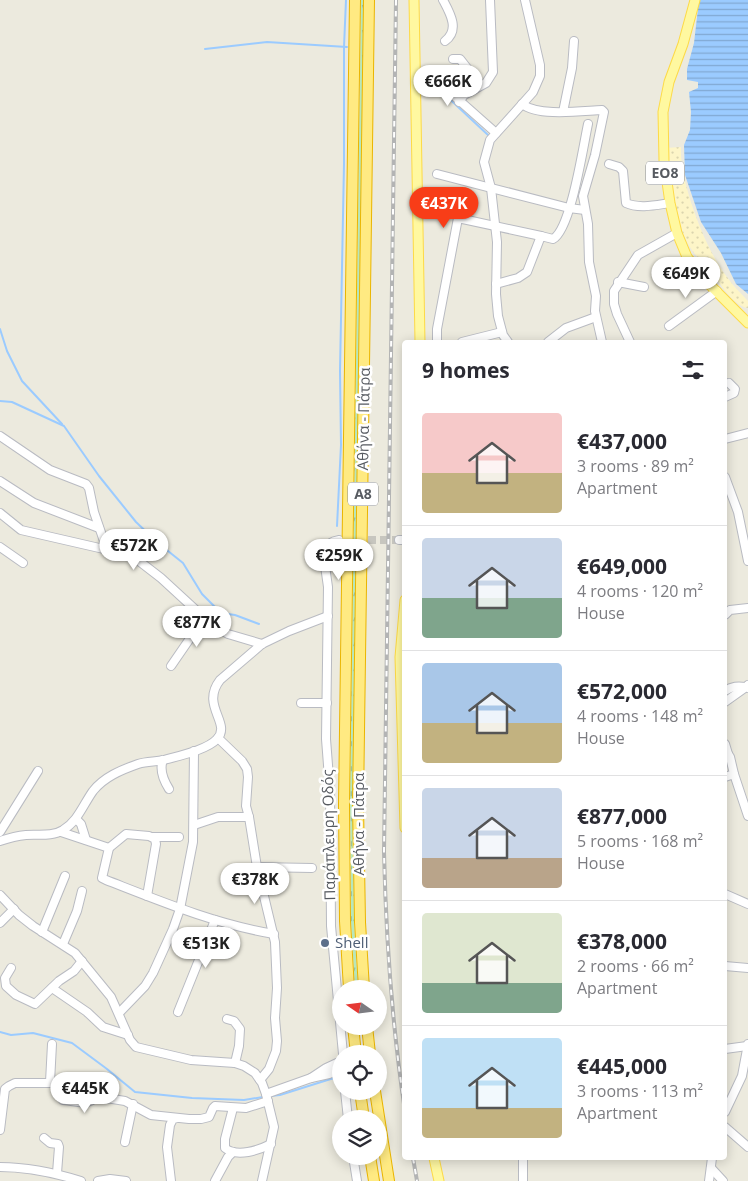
<!DOCTYPE html>
<meta charset="utf-8">
<style>
:root{--surface:#fff;--page:#f2f2f3;--text:#2b2b33;--muted:#7c7c81;--line:#e1e1e2;--accent:#f83d18}
body{margin:0;font-family:"Open Sans",sans-serif;background:var(--page);color:var(--text);height:100vh;display:flex;flex-direction:column;font-size:19px;white-space:nowrap}
*{box-sizing:border-box;margin:0}
p{font-size:16px;color:var(--muted)}
.icon{flex:none;width:28px;height:28px;fill:none;stroke:currentColor;stroke-width:2;stroke-linecap:round;stroke-linejoin:round}
.map{position:relative;flex:1;overflow:hidden}
.sheet{position:absolute;left:402px;top:340px;width:325px;height:820px;display:flex;flex-direction:column;background:var(--surface);border-radius:5px;box-shadow:0 2px 12px #0003}
.sheet>*{flex:none}
.needle{width:32px;rotate:284deg}
.controls{position:absolute;left:332px;top:980px;display:grid;gap:10px}
.controls a{display:grid;place-items:center;width:55px;height:55px;border-radius:50%;background:var(--surface);box-shadow:0 2px 12px #0003;font-size:25px}
.price{position:absolute;translate:-50% -42px;padding:0 11px;border-radius:18px;background:#fff;color:#222;font-size:16px;line-height:32px;filter:drop-shadow(0 1px 2px #0008)}
.price::after{content:'';position:absolute;left:50%;top:30px;width:15px;height:11px;margin-left:-8px;background:inherit;clip-path:polygon(0 0,100% 0,50% 100%)}
.price.active{background:var(--accent);color:#fff}
ul{padding:0;list-style:none}
li{display:flex;align-items:center;gap:15px;height:125px;padding:0 20px}
li+li{border-top:1px solid var(--line)}
li span{display:grid;place-items:center;flex:none;width:140px;height:100px;border-radius:5px;color:#555}
li>.icon{margin-inline-start:auto}
span .icon{width:60px;height:60px;fill:#fffc;stroke-width:1}
li b{font-size:21px}
h2{display:flex;justify-content:space-between;align-items:center;height:60px;padding:0 20px;font-size:21px}
.map>svg:first-child{display:block}
.grass{fill:url(#grass-tufts)}
.sand{fill:url(#sand-dots)}
.water{fill:url(#water-rules)}
.lines{fill:none;stroke-linecap:round;stroke-linejoin:round}
.stream{stroke:#9bcbff;stroke-width:2}
.minor-tunnel{stroke:#c7c6bf;stroke-width:8;stroke-dasharray:8 4;stroke-linecap:butt}
.minor-casing{stroke:#b9bbc2;stroke-width:10}
.major-casing{stroke:#fdda46;stroke-width:11}
.highway-casing{stroke:#eab500;stroke-width:12}
.minor{stroke:#fff;stroke-width:8}
.major{stroke:#fff8a0;stroke-width:9}
.highway{stroke:#ffea82;stroke-width:10}
.rail-casing{stroke:#b3b4b4;stroke-width:4}
.rail{stroke:#fff;stroke-width:2;stroke-dasharray:5.5;stroke-linecap:butt}
.service-dot{fill:#5c6f8a;stroke:#fff;stroke-width:2}
.labels{text-anchor:middle;stroke-width:5;stroke-linejoin:round;paint-order:stroke}
.shield{fill:#fff;stroke:#898c90;stroke-width:1}
.shield-label{font-size:14px;font-weight:bold;fill:#575b61}
.street-label{font-size:15px;fill:#575b61;stroke:#fff}
.service-label{font-size:15px;fill:#4e5e75;stroke:#fff;text-anchor:start}
</style>
<div class="map">
<svg width="748" height="1181" viewBox="0 0 748 1181">
<defs>
<pattern id="grass-tufts" width="24" height="20" patternUnits="userSpaceOnUse" patternTransform="scale(1.25)"><rect width="24" height="20" fill="#b7e7bb"/><path d="M3 7l-1-3M5 7V3M7 7l1-3M15 17l-1-3M17 17v-4M19 17l1-3" fill="none" stroke="#98be9b"/></pattern>
<pattern id="sand-dots" width="8" height="8" patternUnits="userSpaceOnUse" patternTransform="scale(1.25)"><rect width="8" height="8" fill="#fdf5c8"/><path d="M2 2h.1M6 6h.1" fill="none" stroke="#dbd4ae" stroke-width="1.8" stroke-linecap="round"/></pattern>
<pattern id="water-rules" width="6" height="5" patternUnits="userSpaceOnUse" patternTransform="scale(1.25)"><rect width="6" height="5" fill="#9bcbff"/><path d="M0 2.5h6" fill="none" stroke="#81a8d2"/></pattern>
</defs>
<rect width="100%" height="100%" fill="#eceade"/>
<!-- grass -->
<polygon class="grass" points="361,0 364,0 353,789 354,921 358,989 355,989 351,922 350,789"/>
<!-- sand -->
<path class="sand" d="M 681,147 C 679,180 706,251 727,277 C 733,286 741,293 748,301 L 748,308 C 737,307 726,292 720,284 C 708,269 693,255 685,238 C 673,214 670,174 665,148 Z"/>
<!-- water -->
<polygon class="water" points="699,0 748,0 748,294 736,284 721,253 701,222 685,175 684,145 690,130 691,112 689,92 698,88 698,82 687,80 687,69 694,43"/>
<g class="lines">
<!-- stream -->
<g class="stream">
<polyline points="205,49 267,42 347,47"/>
<polyline points="424,75 488,135"/>
<polyline points="0,329 7,351 22,381 62,424"/>
<polyline points="0,401 12,402 64,426 99,476 136,522 158,543 183,563 202,594 221,613 235,615 259,624"/>
<polyline points="337,526 341,445 340,371 344,164 344,47 346,0"/>
<polyline points="0,1032 11,1035 33,1033 72,1043 107,1069 135,1092 192,1098 244,1100 263,1097"/>
<polyline points="270,1096 280,1095 337,1077"/>
</g>
<!-- minor-tunnel -->
<polyline class="minor-tunnel" points="344,540 399,540"/>
<!-- minor casing -->
<g class="minor-casing">
<g id="minor">
<path d="M 443,0 C 450,13 460,30 445,41"/>
<polyline points="453,59 460,59 467,68 443,86 496,133"/>
<polyline points="459,102 464,95 486,83 493,72 490,0"/>
<path d="M 522,104 C 539,117 581,111 602,110 L 604,112 L 595,155 L 583,196 L 588,224 L 589,262 L 596,296 L 595,311 L 602,342"/>
<polyline points="563,112 572,68 574,41"/>
<path d="M 609,164 L 619,167 L 623,171 L 626,203 C 639,209 656,205 670,203"/>
<polyline points="437,174 569,208 585,210"/>
<polyline points="618,282 644,287"/>
<path d="M 496,284 L 518,278 L 527,272 L 541,236 L 553,239 C 571,229 583,147 588,124"/>
<polyline points="669,326 717,291"/>
<polyline points="437,342 437,329 458,218 541,236"/>
<polyline points="462,342 502,332"/>
<polyline points="508,342 503,335 498,316 496,294 497,242 491,188 484,162 490,140 533,92 540,76 540,65 525,0"/>
<polyline points="548,342 566,328 596,317"/>
<polyline points="630,342 617,314 614,304 614,291 638,255 677,233"/>
<polyline points="725,397 734,393 735,389 729,383"/>
<polyline points="0,436 50,470 86,484 89,488 94,512 107,550"/>
<polyline points="725,439 748,433"/>
<polyline points="725,477 738,512 748,561"/>
<polyline points="0,481 34,503 99,528"/>
<polyline points="0,513 21,530 121,553 139,561 161,578 211,624 228,634 262,644"/>
<path d="M 339,540 C 332,541 325,545 323,552 L 328,587 L 326,739 L 330,791 L 331,926 L 343,1054"/>
<polyline points="399,540 405,540"/>
<polyline points="0,547 23,563"/>
<polyline points="725,615 730,610 748,608"/>
<polyline points="171,666 204,618"/>
<path d="M 725,691 C 732,686 738,686 746,687 L 748,685"/>
<polyline points="725,702 746,687 748,688"/>
<polyline points="301,703 327,703"/>
<polyline points="218,738 242,761 247,769 248,777 246,806 249,817 257,867 275,942 277,988 275,1018 277,1041 276,1051 269,1069 260,1080"/>
<polyline points="725,744 728,754"/>
<polyline points="725,754 728,754 730,757 734,774 725,777"/>
<path d="M 163,760 C 159,770 164,781 169,789"/>
<polyline points="734,774 748,816"/>
<polyline points="76,819 81,824 86,840"/>
<polyline points="194,825 218,817 249,817"/>
<polyline points="0,832 38,771"/>
<path d="M 61,832 L 109,848 L 102,878 L 106,880 C 160,901 215,924 274,934"/>
<polyline points="153,837 179,837"/>
<path d="M 0,841 C 9,838 17,836 26,835 C 38,834 52,837 63,830 C 78,821 83,805 93,791 C 104,777 121,770 138,764 C 147,761 155,762 164,760 C 178,756 207,750 217,739 C 232,723 200,706 220,680 L 262,644 L 289,631 L 328,616"/>
<polyline points="109,848 126,834 149,836 155,839 156,844 147,896"/>
<polyline points="257,867 312,868"/>
<polyline points="725,894 748,904"/>
<polyline points="0,895 19,915 33,926 75,953 111,997 130,1040 136,1047 191,1060 235,1063 244,1066 255,1073 262,1083 266,1094 274,1127 262,1181"/>
<polyline points="0,923 14,909"/>
<polyline points="42,932 65,876"/>
<polyline points="63,944 77,911 82,891"/>
<polyline points="725,966 748,968"/>
<polyline points="11,968 5,978 6,986 16,995 35,1004 59,981 74,971 82,961"/>
<polyline points="52,988 87,1012 103,1027 128,1035"/>
<polyline points="178,1012 215,920"/>
<polyline points="119,1013 145,986 153,973 173,929 180,909 193,842 194,751"/>
<polyline points="227,1019 234,1021 240,1029 239,1046 235,1063"/>
<polyline points="725,1049 747,1046"/>
<polyline points="311,1078 326,1068 341,1061"/>
<polyline points="50,1082 52,1044"/>
<polyline points="345,1091 348,1119"/>
<polyline points="266,1094 311,1078 329,1074 341,1069"/>
<path d="M 63,1100 C 75,1101 88,1106 96,1097"/>
<path d="M 233,1108 L 225,1139 L 225,1148 C 237,1158 259,1150 271,1144"/>
<polyline points="725,1112 742,1076 748,1044"/>
<polyline points="725,1127 748,1147"/>
<polyline points="0,1130 5,1089 9,1086 15,1083 77,1083 83,1086 94,1096 125,1101 151,1115 189,1119 201,1119 209,1117 213,1108 215,1106 246,1108 268,1101"/>
<polyline points="44,1138 50,1143 58,1144 59,1147 57,1173"/>
<polyline points="125,1142 133,1104"/>
<polyline points="353,1156 357,1181"/>
<polyline points="523,1158 523,1181"/>
<path d="M 0,1167 C 28,1167 55,1173 81,1181"/>
<polyline points="711,1168 723,1181"/>
<polyline points="98,1181 110,1179 126,1181"/>
<polyline points="171,1181 167,1147 170,1125 173,1119 177,1118"/>
<polyline points="215,1181 228,1157 233,1152"/>
<polyline points="709,1181 712,1158"/>
</g>
</g>
<!-- major casing -->
<g class="major-casing">
<g id="major">
<polyline points="414,0 420,342"/>
<polyline points="695,0 683,44 669,82 663,112 664,161 670,203 677,233 687,257 707,282 748,323"/>
<polyline points="405,600 400,657 405,828"/>
<polyline points="434,1158 439,1181"/>
</g>
</g>
<!-- highway casing -->
<g class="highway-casing">
<g id="highway">
<polyline points="349,989 345,921 344,804 355,0"/>
<polyline points="364,989 360,922 358,804 369,0"/>
<polyline points="353,1026 356,1054"/>
<polyline points="367,1026 370,1054"/>
<polyline points="360,1091 364,1119"/>
<polyline points="375,1091 389,1181"/>
<polyline points="370,1156 374,1181"/>
</g>
</g>
<!-- minor -->
<use href="#minor" class="minor"/>
<!-- major -->
<use href="#major" class="major"/>
<!-- highway -->
<use href="#highway" class="highway"/>
<!-- rail casing -->
<g class="rail-casing">
<g id="rail">
<path d="M 396,0 L 384,852 C 386,939 392,1025 405,1111"/>
<polyline points="413,1158 417,1181"/>
</g>
</g>
<!-- rail -->
<use href="#rail" class="rail"/>
</g>
<!-- markers -->
<circle class="service-dot" cx="325" cy="943" r="5"/>
<g class="labels">
<!-- shield labels -->
<g class="shield">
<rect x="646" y="161.5" width="38" height="23" rx="4"/>
<rect x="348" y="482.5" width="30" height="23" rx="4"/>
</g>
<g class="shield-label">
<text x="665" y="178">ΕΟ8</text>
<text x="363" y="499">Α8</text>
</g>
<!-- street labels -->
<g class="street-label">
<text transform="translate(364 419) rotate(-89)" y="5">Αθήνα - Πάτρα</text>
<text transform="translate(359 824) rotate(-90)" y="5">Αθήνα - Πάτρα</text>
<text transform="translate(329 835) rotate(-91)" y="5">Παράπλευρη Οδός</text>
</g>
<!-- service labels -->
<g class="service-label">
<text x="335" y="948">Shell</text>
</g>
</g>
</svg>
<div class="controls">
<a><svg class="needle" viewBox="-14 -14 28 28"><path d="M0-13l5 13h-10z" fill="#e53935"/><path d="M0 13l5-13h-10z" fill="#7c7c81"/></svg></a>
<a><svg class="icon" aria-label="locate" viewBox="0 0 24 24"><circle cx="12" cy="12" r="6"/><path d="M12 2v4M12 18v4M2 12h4M18 12h4"/></svg></a>
<a><svg class="icon" aria-label="layers" viewBox="0 0 24 24"><path d="M12 4l9 5-9 5-9-5zM3 14l9 5 9-5"/></svg></a>
</div>
<b class="price" style="left:448px;top:107px">€666K</b>
<b class="price active" style="left:444px;top:229px">€437K</b>
<b class="price" style="left:686px;top:299px">€649K</b>
<b class="price" style="left:134px;top:571px">€572K</b>
<b class="price" style="left:339px;top:581px">€259K</b>
<b class="price" style="left:197px;top:648px">€877K</b>
<b class="price" style="left:255px;top:905px">€378K</b>
<b class="price" style="left:206px;top:969px">€513K</b>
<b class="price" style="left:85px;top:1114px">€445K</b>
<section class="sheet">
<h2>9 homes<svg class="icon" aria-label="filters" viewBox="0 0 24 24"><path d="M4 7h16M4 17h16"/><circle cx="9" cy="7" r="2"/><circle cx="15" cy="17" r="2"/></svg></h2>
<ul>
<li><span style="background:linear-gradient(#f6c9c9 60%,#c2b280 0)"><svg class="icon" aria-label="home" viewBox="0 0 24 24"><path d="M3 11l9-7 9 7M6 9v11h12V9"/></svg></span><div><b>€437,000</b><p>3 rooms · 89 m²</p><p>Apartment</p></div></li>
<li><span style="background:linear-gradient(#c9d6e8 60%,#7fa58c 0)"><svg class="icon" aria-label="home" viewBox="0 0 24 24"><path d="M3 11l9-7 9 7M6 9v11h12V9"/></svg></span><div><b>€649,000</b><p>4 rooms · 120 m²</p><p>House</p></div></li>
<li><span style="background:linear-gradient(#a9c7e8 60%,#c2b280 0)"><svg class="icon" aria-label="home" viewBox="0 0 24 24"><path d="M3 11l9-7 9 7M6 9v11h12V9"/></svg></span><div><b>€572,000</b><p>4 rooms · 148 m²</p><p>House</p></div></li>
<li><span style="background:linear-gradient(#c9d6e8 70%,#b9a48a 0)"><svg class="icon" aria-label="home" viewBox="0 0 24 24"><path d="M3 11l9-7 9 7M6 9v11h12V9"/></svg></span><div><b>€877,000</b><p>5 rooms · 168 m²</p><p>House</p></div></li>
<li><span style="background:linear-gradient(#dfe7d0 70%,#7fa58c 0)"><svg class="icon" aria-label="home" viewBox="0 0 24 24"><path d="M3 11l9-7 9 7M6 9v11h12V9"/></svg></span><div><b>€378,000</b><p>2 rooms · 66 m²</p><p>Apartment</p></div></li>
<li><span style="background:linear-gradient(#bfe0f5 70%,#c2b280 0)"><svg class="icon" aria-label="home" viewBox="0 0 24 24"><path d="M3 11l9-7 9 7M6 9v11h12V9"/></svg></span><div><b>€445,000</b><p>3 rooms · 113 m²</p><p>Apartment</p></div></li>
</ul>
</section>
</div>
